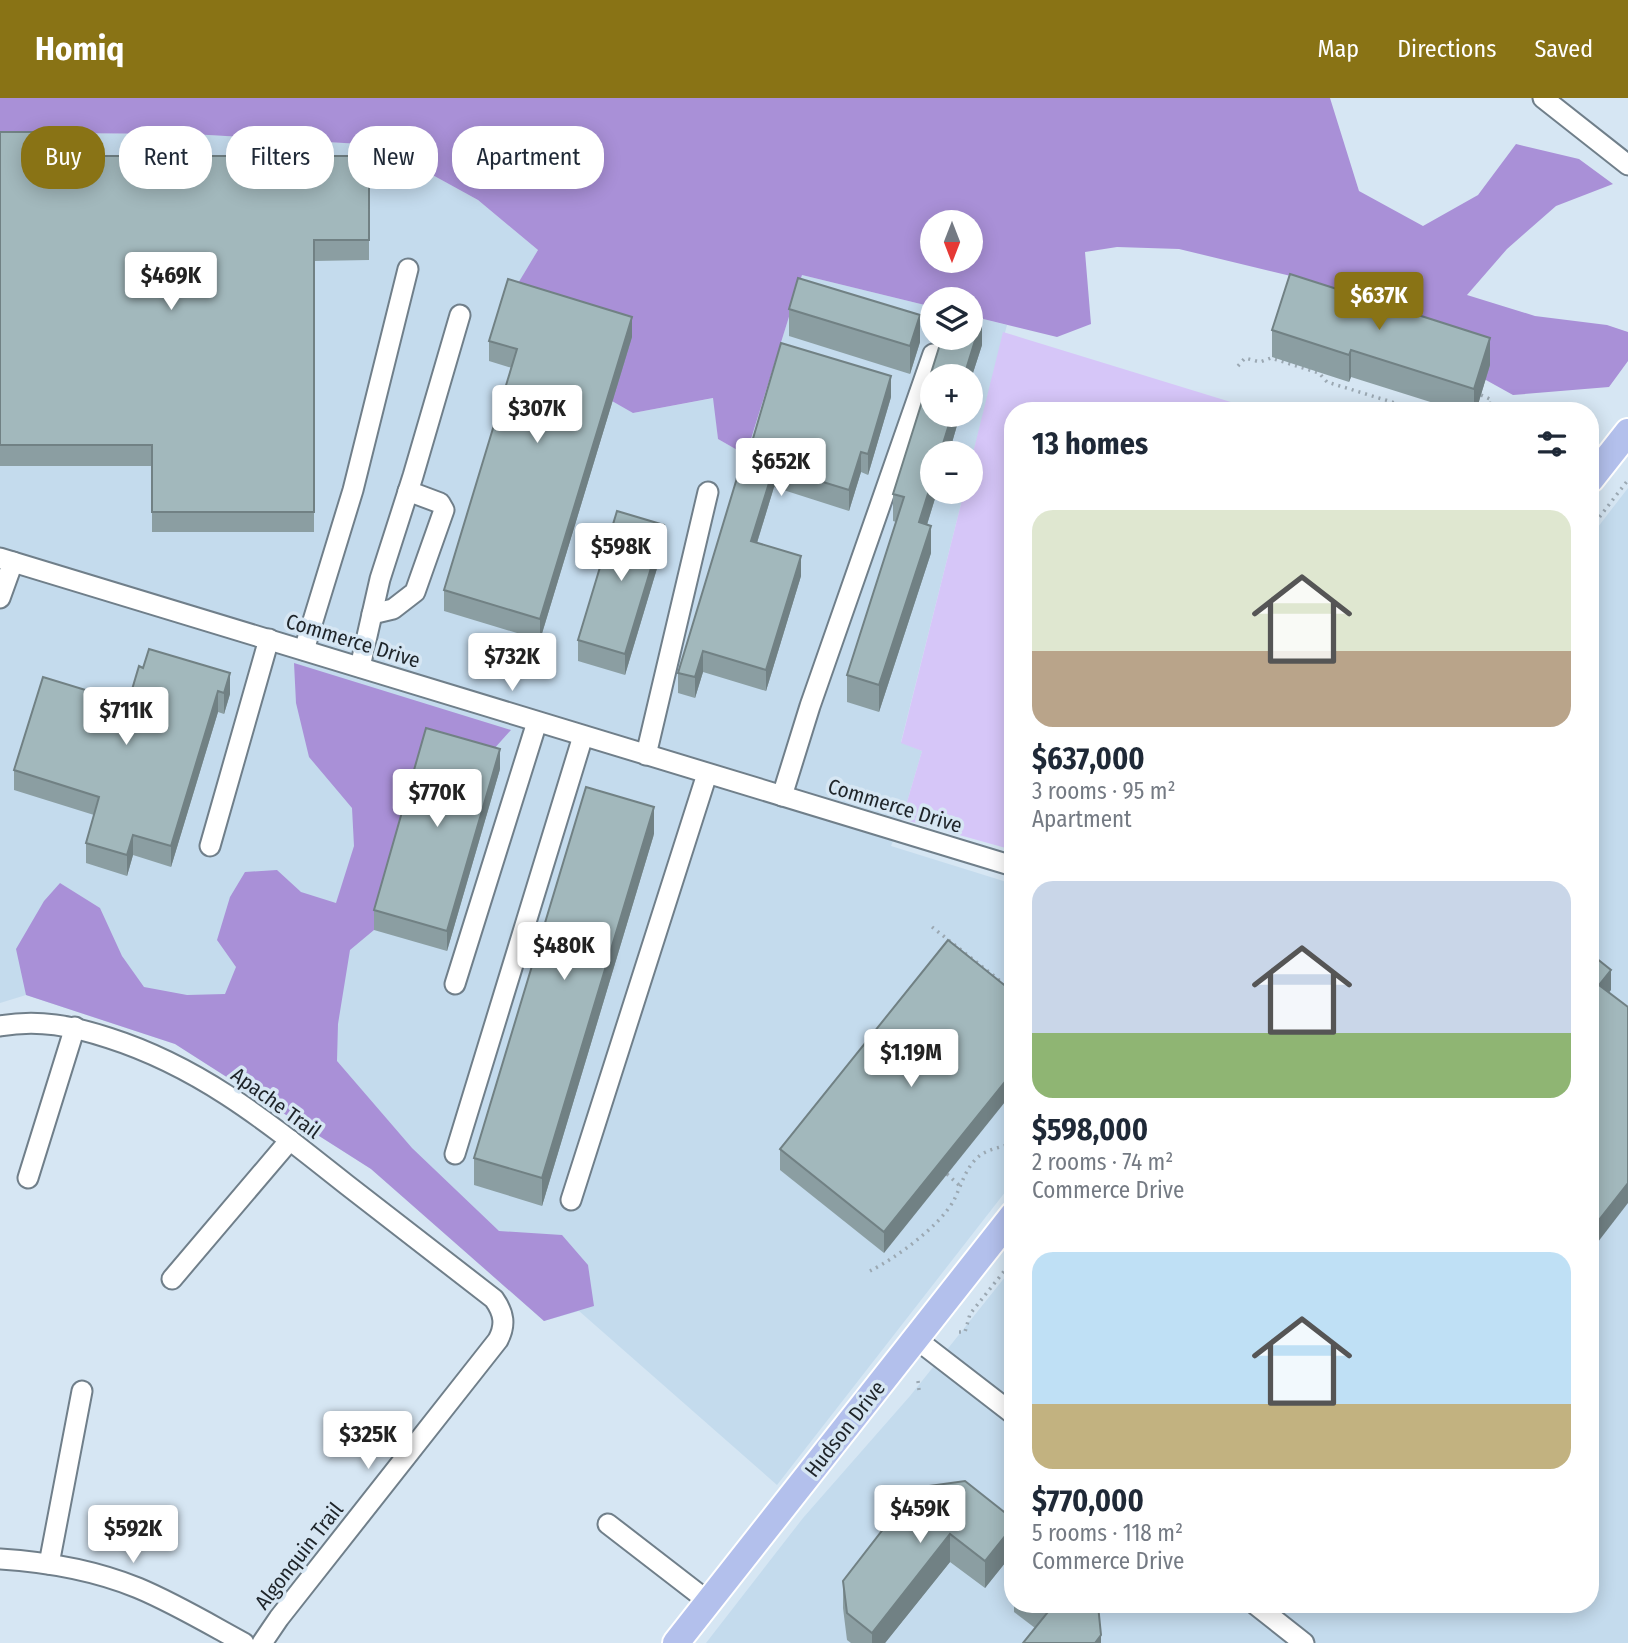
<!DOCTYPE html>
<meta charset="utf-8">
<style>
:root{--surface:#fff;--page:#f6f6f7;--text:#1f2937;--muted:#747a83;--accent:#897315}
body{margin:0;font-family:"Fira Sans Condensed",sans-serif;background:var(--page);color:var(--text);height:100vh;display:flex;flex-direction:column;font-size:26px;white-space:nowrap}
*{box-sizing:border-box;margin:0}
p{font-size:23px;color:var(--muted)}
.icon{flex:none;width:38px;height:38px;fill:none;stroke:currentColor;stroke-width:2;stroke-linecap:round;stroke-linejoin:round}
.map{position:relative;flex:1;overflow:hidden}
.sheet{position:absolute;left:1004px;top:304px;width:595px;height:1211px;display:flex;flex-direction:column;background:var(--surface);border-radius:28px;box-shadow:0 4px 18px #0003}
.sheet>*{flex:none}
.banner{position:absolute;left:21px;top:28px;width:665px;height:63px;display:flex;gap:14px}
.needle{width:46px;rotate:180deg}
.fabs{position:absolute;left:920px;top:112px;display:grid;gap:14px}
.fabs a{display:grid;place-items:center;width:63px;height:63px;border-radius:50%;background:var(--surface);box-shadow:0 4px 18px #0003;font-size:35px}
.price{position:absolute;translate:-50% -60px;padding:0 16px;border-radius:7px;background:#fff;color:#222;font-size:23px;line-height:46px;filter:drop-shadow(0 2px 4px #0008)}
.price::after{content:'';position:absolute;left:50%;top:42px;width:21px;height:16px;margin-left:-10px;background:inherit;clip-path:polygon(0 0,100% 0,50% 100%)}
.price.selected{background:var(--accent);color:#fff}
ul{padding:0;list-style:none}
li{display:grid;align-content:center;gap:14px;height:371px;padding:0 28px}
li span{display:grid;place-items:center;height:217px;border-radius:21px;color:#555}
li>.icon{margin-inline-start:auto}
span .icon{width:126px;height:126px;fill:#fffc;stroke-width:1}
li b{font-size:30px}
h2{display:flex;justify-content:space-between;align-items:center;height:84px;padding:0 28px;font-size:30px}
.tag{padding:0 24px;border-radius:28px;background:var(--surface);box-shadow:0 4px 18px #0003;font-size:24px;line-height:63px}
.tag.selected{background:var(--accent);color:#fff}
header{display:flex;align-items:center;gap:42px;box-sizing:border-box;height:98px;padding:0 35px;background:var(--accent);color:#fff}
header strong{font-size:33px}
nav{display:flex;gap:38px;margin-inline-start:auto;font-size:24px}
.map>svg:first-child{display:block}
.built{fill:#c4dbed;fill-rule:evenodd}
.green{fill:#d6c6f8}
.forest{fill:#a990d7;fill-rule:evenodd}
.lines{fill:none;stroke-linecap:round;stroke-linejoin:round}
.minor-casing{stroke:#707f8a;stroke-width:23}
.major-casing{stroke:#fff;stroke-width:30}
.path{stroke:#9ba8b2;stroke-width:3.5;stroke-dasharray:2 5;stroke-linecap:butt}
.minor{stroke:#fff;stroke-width:19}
.major{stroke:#b3c0ec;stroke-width:26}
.wall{fill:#8b9ea2}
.shaded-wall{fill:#718184}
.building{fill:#a2b8bc;stroke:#718184;stroke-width:2}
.labels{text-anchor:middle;stroke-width:7;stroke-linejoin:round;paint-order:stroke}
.street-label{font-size:21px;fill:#1e2429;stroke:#d6e6f3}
</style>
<header>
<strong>Homiq</strong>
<nav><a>Map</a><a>Directions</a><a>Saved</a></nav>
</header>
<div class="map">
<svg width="1628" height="1545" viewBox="0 0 1628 1545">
<rect width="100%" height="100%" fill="#d6e6f3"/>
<!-- built -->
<g class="built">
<path d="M 45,35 L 191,36 L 378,47 L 478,102 L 538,152 L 509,201 L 632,239 L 633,315 L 714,300 L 718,341 L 746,357 L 802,177 L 933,209 L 933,240 L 971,240 L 971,218 L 1007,227 L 971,363 L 971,355 L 933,355 L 933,394 L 964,394 L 901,644 L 922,653 L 902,721 L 891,748 L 1013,786 L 1013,1084 L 777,1387 L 579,1213 L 544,1223 L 371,1071 L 175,946 L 26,897 L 0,905 L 0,48 ZM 933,278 L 971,278 L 971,317 L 933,317 Z"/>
<polygon points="1628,390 1628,1545 706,1545 803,1420 910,1298 1013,1169 1013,1507 1591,1507 1591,438"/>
</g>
<!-- green -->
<polygon class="green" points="1003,234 1260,313 1013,313 1013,752 902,721 922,653 901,645 964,394 971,394 971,363"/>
<!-- forest -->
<g class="forest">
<path d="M 0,0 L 1330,0 L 1359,93 L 1423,128 L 1478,97 L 1516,46 L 1579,61 L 1613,86 L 1556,108 L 1507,151 L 1467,197 L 1535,218 L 1607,227 L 1628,234 L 1628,263 L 1609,289 L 1513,297 L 1421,246 L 1353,223 L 1320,185 L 1179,151 L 1117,149 L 1085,154 L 1091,226 L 1057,239 L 971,218 L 971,201 L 933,201 L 933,209 L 802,177 L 746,357 L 718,341 L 713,300 L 633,315 L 612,303 L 508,202 L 538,152 L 478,102 L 378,47 L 191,36 L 45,35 L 0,47 ZM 933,124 L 971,124 L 971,163 L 933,163 Z"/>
<polygon points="294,565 511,632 493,652 374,832 350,852 338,926 337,963 412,1050 499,1133 562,1137 588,1167 594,1208 544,1223 371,1071 175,946 26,897 16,851 44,803 60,785 100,810 122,858 144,889 187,897 225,896 236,869 217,842 230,799 245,774 277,772 301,794 336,805 354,748 352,710 309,659 296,605"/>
</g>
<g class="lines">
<!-- minor casing -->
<g class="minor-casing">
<g id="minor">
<polyline points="1543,0 1628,67"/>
<polyline points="0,460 1013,768"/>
<polyline points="0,500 13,464"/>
<polyline points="372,516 393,511 415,494 444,412 440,405 408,393"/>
<polyline points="304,552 353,392 408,171"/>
<polyline points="360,569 380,481 413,378 460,217"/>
<polyline points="646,657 708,394"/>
<polyline points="782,698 810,608 933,256"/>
<polyline points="210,748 269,541"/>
<polyline points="455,886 537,624"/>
<path d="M 0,928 C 39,921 72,928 109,940 C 203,970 271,1027 347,1087 C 396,1125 445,1163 494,1201 C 504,1215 506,1227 498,1242 L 279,1520 L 262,1545"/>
<polyline points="455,1056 583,638"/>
<polyline points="28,1080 75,929"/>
<polyline points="571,1102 707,676"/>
<polyline points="172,1181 290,1042"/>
<polyline points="916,1241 1013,1316"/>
<polyline points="608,1426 709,1504"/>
<path d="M 0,1461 C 47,1464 94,1472 138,1490 C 174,1505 209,1526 244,1545"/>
<polyline points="49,1466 82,1293"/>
<polyline points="1256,1507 1304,1545"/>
</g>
</g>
<!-- major casing -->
<g class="major-casing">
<g id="major">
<polyline points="1591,381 1628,334"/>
<polyline points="676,1545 1013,1117"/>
</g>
</g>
<!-- path -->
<g class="path">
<polyline points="1238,268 1245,260 1260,264 1271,260 1319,275 1327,284 1421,313"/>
<polyline points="1481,297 1492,302 1488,313"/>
<polyline points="1591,430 1628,382"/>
<polyline points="932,829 1013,893"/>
<polyline points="947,1076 960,1088"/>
<path d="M 870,1173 C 896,1160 940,1128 954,1102 C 962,1086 966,1067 982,1056 C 992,1050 1003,1049 1013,1045"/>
<polyline points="959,1234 965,1234 970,1216 1013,1162"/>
<polyline points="918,1283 919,1292"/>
</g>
<!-- minor -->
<use href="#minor" class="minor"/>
<!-- major -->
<use href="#major" class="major"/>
</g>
<!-- wall -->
<g class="wall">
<polygon points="0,34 58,58 369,58 369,162 314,163 314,434 152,434 152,368 0,368"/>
<polygon points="789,211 920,244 910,276 789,238"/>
<polygon points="971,217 982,220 982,247 971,281 971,278 933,278 933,317 960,317 949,355 933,355 933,394 937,394 927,427 931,428 931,455 879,614 847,604 847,577 896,424 893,423 893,396 942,240 971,240"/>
<polygon points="1272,232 1490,267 1476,313 1459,313 1351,279 1349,284 1272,259"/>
<polygon points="632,239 540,542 444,513 444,492 512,270 489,263 489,243"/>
<polygon points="891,299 868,377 861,374 849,413 774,389 757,445 801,478 766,593 703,574 695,600 678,595 678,575 743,371 752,344"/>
<polygon points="664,447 625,577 578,563 578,542"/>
<polygon points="143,570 230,596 224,616 218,614 171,769 133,757 127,778 86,765 86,745 94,717 14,692 14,672 128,605"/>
<polygon points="500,671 447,853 374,832 374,812"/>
<polygon points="654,736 542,1108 474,1087 474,1060"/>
<polygon points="948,842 884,1155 780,1072 780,1051"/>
<polygon points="915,1390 1013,1421 1013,1455 985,1490 950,1464 885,1545 851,1545 847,1542 843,1510 843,1483"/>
<polygon points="1014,1507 1098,1507 1101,1545 1035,1530 1014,1514"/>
</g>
<!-- shaded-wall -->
<g class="shaded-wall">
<polygon points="920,217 920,244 910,276 910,248"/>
<polygon points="632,219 632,239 540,542 540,521"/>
<polygon points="982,220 982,247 971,281 971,278 964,278"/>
<polygon points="1490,240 1490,267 1476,313 1474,313 1474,291"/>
<polygon points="1351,252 1351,279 1349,284 1349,257"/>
<polygon points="891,278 891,299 868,377 868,356"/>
<polygon points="952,317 960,317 949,355 940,355"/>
<polygon points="861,354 861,374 849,413 849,392"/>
<polygon points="774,369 774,389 751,464 751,443"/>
<polygon points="933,380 933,394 937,394 919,452 919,424"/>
<polygon points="664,427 664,447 625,577 625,556"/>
<polygon points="931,428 931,455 879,614 879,587"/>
<polygon points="801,458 801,478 766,593 766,572"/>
<polygon points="703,553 703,574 695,600 695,579"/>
<polygon points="230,575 230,596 224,616 224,595"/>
<polygon points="218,593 218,614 171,769 171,748"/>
<polygon points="500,651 500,671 447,853 447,833"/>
<polygon points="654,709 654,736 542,1108 542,1080"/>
<polygon points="133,737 133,757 127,778 127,757"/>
<polygon points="1611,872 1611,892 1599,908 1599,887"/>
<polygon points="1013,974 1013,994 884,1155 884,1134"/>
<polygon points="1628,1085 1628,1105 1591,1153 1591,1132"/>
<polygon points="1013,1428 1013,1455 985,1490 985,1463"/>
<polygon points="950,1436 950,1464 885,1545 872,1545 872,1535"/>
<polygon points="1101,1537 1101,1545 1095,1545"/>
</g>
<!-- building -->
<g class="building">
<polygon points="0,34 58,34 58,58 369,58 369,142 314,142 314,414 152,414 152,347 0,347"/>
<polygon points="1290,176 1490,240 1474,291 1351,252 1349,257 1272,232"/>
<polygon points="798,180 920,217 910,248 789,211"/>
<polygon points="508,181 632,219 540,521 444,492 517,251 489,243"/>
<polygon points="971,217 982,220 964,278 933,278 933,317 952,317 940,355 933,355 933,380 919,424 931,428 879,587 847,577 904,399 893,396 942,240 971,240"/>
<polygon points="781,245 891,278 868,356 861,354 849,392 774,369 751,443 801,458 766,572 703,553 695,579 678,575 740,370 743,371 752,344"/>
<polygon points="617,413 664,427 625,556 578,542"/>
<polygon points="149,551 230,575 224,595 218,593 171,748 133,737 127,757 86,745 99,699 14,672 43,579 128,605 139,568 143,570"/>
<polygon points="426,630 500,651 447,833 374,812"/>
<polygon points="586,689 654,709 542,1080 474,1060"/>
<polygon points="948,842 1013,894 1013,974 884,1134 780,1051"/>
<polygon points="1591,856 1611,872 1599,887 1628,909 1628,1085 1591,1132"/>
<polygon points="965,1383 1013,1421 1013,1428 985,1463 950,1436 872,1535 847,1515 843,1483 915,1390"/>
<polygon points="1039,1507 1098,1507 1101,1537 1095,1545 1023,1545 1048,1514"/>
</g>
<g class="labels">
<!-- street labels -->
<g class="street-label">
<text transform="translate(353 543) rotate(17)" y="7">Commerce Drive</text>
<text transform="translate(895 708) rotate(17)" y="7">Commerce Drive</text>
<text transform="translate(276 1005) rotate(36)" y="7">Apache Trail</text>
<text transform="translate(845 1331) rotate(-52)" y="7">Hudson Drive</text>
<text transform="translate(299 1458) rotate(-52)" y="7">Algonquin Trail</text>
</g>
</g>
</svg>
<div class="fabs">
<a><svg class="needle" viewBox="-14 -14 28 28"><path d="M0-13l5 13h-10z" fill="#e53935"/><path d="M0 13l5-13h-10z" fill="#747a83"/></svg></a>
<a><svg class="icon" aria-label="layers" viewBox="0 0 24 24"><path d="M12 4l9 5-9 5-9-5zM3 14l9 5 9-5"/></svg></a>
<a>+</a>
<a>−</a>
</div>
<b class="price" style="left:171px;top:214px">$469K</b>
<b class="price selected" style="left:1379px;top:234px">$637K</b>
<b class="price" style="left:537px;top:347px">$307K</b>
<b class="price" style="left:781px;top:400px">$652K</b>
<b class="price" style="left:621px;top:485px">$598K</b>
<b class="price" style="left:512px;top:595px">$732K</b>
<b class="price" style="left:126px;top:649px">$711K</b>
<b class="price" style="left:437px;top:731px">$770K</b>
<b class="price" style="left:564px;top:884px">$480K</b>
<b class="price" style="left:911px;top:991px">$1.19M</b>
<b class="price" style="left:368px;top:1373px">$325K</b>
<b class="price" style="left:920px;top:1447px">$459K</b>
<b class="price" style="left:133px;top:1467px">$592K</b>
<div class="banner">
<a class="tag selected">Buy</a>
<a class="tag">Rent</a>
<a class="tag">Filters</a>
<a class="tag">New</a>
<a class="tag">Apartment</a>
</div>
<section class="sheet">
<h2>13 homes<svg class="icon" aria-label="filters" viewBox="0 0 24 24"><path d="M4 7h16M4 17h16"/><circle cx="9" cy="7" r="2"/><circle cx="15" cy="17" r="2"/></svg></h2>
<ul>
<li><span style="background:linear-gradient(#dfe7d0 65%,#b9a48a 0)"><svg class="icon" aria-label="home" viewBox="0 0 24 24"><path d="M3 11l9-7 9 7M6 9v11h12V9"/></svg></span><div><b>$637,000</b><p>3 rooms · 95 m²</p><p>Apartment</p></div></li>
<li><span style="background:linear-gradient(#c9d6e8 70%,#8fb573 0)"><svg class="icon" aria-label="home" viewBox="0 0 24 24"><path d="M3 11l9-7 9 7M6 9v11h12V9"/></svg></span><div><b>$598,000</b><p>2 rooms · 74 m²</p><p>Commerce Drive</p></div></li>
<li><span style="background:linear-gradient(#bfe0f5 70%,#c2b280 0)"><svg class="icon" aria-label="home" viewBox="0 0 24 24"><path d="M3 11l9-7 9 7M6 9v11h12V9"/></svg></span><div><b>$770,000</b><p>5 rooms · 118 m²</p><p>Commerce Drive</p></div></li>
</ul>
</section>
</div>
